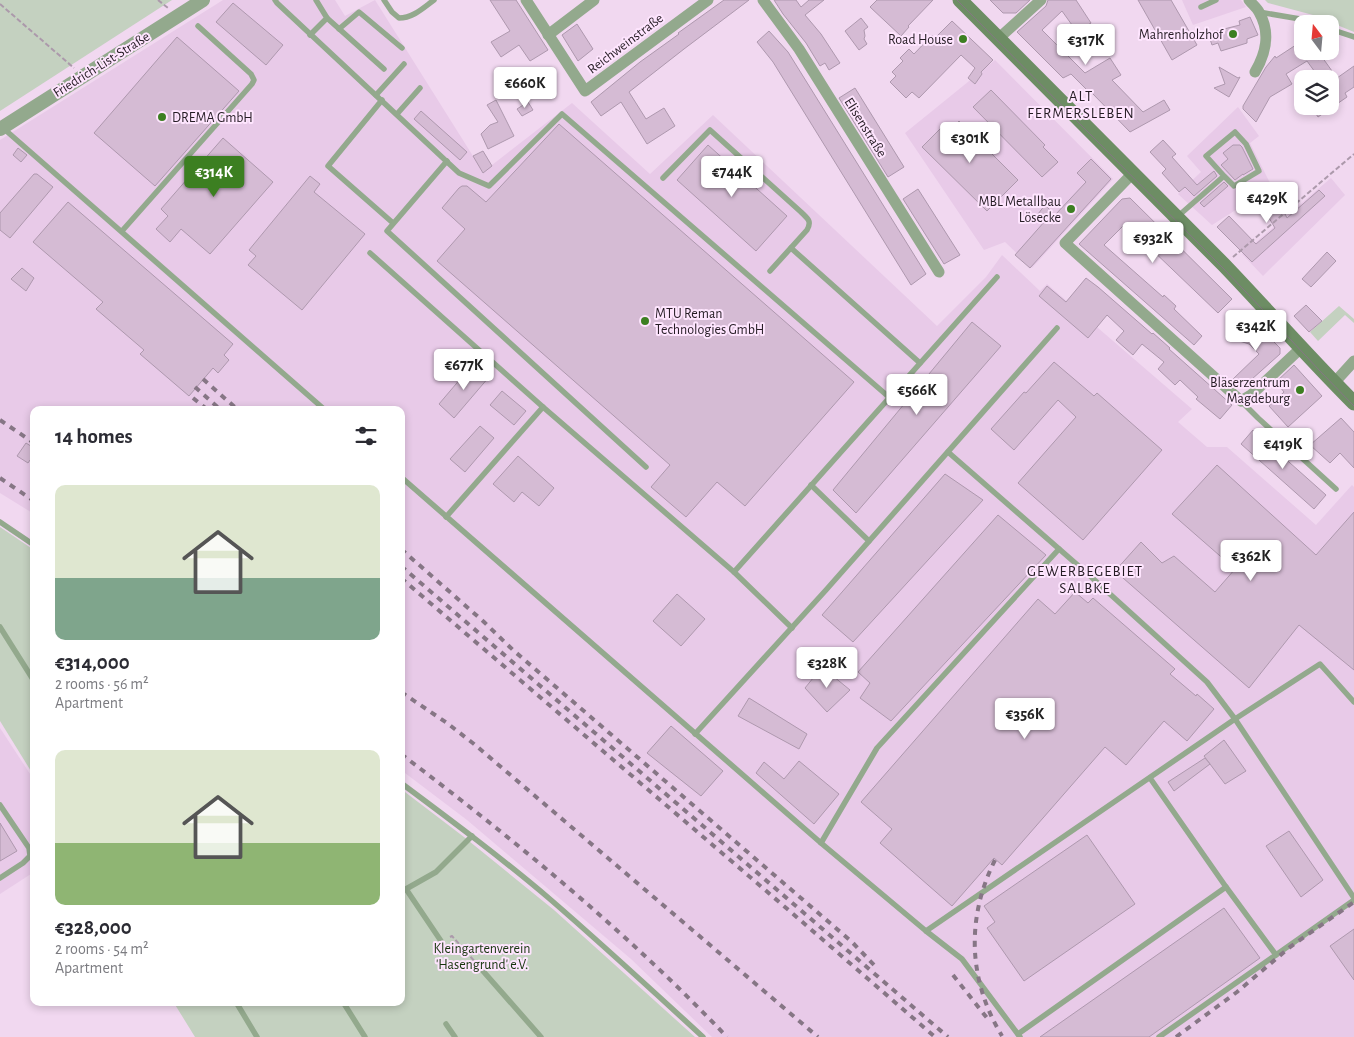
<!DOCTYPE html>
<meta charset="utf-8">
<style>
:root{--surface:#fff;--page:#f7f7f7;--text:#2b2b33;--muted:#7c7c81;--accent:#3c7f21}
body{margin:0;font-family:"Alegreya Sans",sans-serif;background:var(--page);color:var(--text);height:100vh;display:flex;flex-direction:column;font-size:19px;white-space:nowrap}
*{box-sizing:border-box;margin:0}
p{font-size:16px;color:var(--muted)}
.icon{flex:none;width:28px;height:28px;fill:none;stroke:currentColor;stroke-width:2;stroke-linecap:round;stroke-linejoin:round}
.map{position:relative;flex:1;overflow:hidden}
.sheet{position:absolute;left:30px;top:406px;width:375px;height:600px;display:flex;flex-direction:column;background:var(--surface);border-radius:10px;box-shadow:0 2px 8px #0003}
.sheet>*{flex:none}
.needle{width:32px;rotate:344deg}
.controls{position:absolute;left:1294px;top:15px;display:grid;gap:10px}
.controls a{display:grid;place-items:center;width:45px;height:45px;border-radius:10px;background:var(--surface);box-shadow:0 2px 8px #0003;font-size:25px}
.price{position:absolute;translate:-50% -42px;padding:0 11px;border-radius:5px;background:#fff;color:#222;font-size:16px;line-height:32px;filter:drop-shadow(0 1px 2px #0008)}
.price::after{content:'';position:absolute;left:50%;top:30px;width:15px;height:11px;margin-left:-8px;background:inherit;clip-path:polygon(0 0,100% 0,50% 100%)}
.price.current{background:var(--accent);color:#fff}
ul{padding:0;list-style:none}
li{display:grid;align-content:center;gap:10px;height:265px;padding:0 25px}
li span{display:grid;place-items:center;height:155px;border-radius:10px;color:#555}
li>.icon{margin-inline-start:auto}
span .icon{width:90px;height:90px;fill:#fffc;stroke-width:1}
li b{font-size:21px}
h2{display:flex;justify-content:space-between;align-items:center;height:60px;padding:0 25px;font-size:21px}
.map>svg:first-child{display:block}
.built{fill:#e8cae8}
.green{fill:#c4d1c0}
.building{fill:#d5bbd4;stroke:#ae98ae}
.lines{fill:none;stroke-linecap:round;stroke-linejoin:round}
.path{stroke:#ac99ab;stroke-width:2;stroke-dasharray:5 2.5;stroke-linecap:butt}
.service{stroke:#93a98d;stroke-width:5.5}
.minor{stroke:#93a98d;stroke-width:11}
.tertiary{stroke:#93a98d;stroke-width:14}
.secondary{stroke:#6d8d64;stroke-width:15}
.tram{stroke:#867685;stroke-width:1}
.rail{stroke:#867685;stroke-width:4;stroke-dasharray:6 6;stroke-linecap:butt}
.poi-dot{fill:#3c7f21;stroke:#fee5fe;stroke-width:2}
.labels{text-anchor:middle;stroke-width:4;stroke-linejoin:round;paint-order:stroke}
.poi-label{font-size:14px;fill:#251c24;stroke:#fee5fe;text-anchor:end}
.street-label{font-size:14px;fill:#251c24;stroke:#fee5fe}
.park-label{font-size:14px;fill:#17350d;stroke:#fee5fe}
.neighbourhood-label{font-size:15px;letter-spacing:1px;fill:#251c24;stroke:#fee5fe}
</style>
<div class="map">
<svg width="1354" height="1037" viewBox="0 0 1354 1037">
<rect width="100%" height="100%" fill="#f1d8f0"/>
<!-- built -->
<g class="built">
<polygon points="223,0 335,0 345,16 375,0 483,172 572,103 650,174 713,115 937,326 986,277 1002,255 1040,291 1047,284 1192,409 1178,422 1207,447 1227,447 1316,525 1352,485 1354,487 1354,1037 712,1037 631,959 467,820 401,770 401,410 34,410 34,514 0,493 0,140"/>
<polygon points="1182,0 1241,0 1246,7 1193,25"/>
<polygon points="995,60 1113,179 1032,268 1005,242 984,250 905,133"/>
<polygon points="1238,107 1259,136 1250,143 1272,187 1212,225 1178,194 1201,172 1187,156"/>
<polygon points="1331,178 1345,195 1263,276 1242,254"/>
<polygon points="0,728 34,780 34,872 0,894"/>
</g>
<!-- green -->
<g class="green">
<polygon points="0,0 172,0 0,111"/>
<polygon points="1265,0 1354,0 1354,32 1313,15 1268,3"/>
<polygon points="1339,306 1354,319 1354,323 1345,315 1318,341 1310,332"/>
<polygon points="0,527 34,550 34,776 0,721"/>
<polygon points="401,789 464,837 554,910 695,1037 195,1037 174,1003 401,1002"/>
</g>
<!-- building -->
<g class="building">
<polygon points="490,0 516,0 548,50 530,61 519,45 501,57 491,42 510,31"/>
<polygon points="724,0 749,0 684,49 629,92 646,119 664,108 675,126 647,144 621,102 601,116 591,102 640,62 679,34 678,33"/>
<polygon points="774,0 796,0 801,7 809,0 824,0 805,15 821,34 840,63 829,70 825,63 820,66 806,43 783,14"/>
<polygon points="877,0 933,0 908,26 909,27 901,36 870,7"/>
<polygon points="990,0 1030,0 1016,13 1003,13"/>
<polygon points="1048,0 1076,0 1091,23 1077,32 1062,11 1042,30 1085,73 1110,58 1121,75 1112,80 1143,112 1164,100 1170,110 1130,132 1092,93 1090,93 1071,74 1063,78 1017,32 1046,6"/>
<polygon points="1138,0 1171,0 1197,45 1172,60"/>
<polygon points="233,3 283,45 266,65 216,22"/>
<polygon points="1250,17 1258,35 1247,39 1247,43 1221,51 1218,43 1212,45 1208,33 1240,25 1239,21"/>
<polygon points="861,18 868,27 864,30 865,36 864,39 867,44 859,50 845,31"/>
<polygon points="952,21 993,60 981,72 982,74 975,84 968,78 975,68 961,55 919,98 912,92 906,98 890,82 896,76 892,72 903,61 900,58 909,49 914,54 932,35 935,38"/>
<polygon points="577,24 593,49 578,61 562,35"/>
<polygon points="769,31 788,52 926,274 911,285 773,62 757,42"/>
<polygon points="177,37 239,91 155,186 94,133"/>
<polygon points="1302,41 1302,51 1322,51 1316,55 1318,60 1322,57 1337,78 1354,66 1354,87 1345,93 1347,97 1318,117 1311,106 1330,106 1330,79 1320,79 1307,61 1286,74 1292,84 1270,97 1256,122 1243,109 1243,106 1266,67 1275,56 1276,58"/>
<polygon points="1219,67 1238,78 1240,77 1229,97 1214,88 1225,84"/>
<polygon points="855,88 904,167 888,177 839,98"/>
<polygon points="991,90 1045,145 1043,147 1058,162 1042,177 973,107"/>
<polygon points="496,100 514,136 488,149 481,134 490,125 498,122 487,105"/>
<polygon points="528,102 533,110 522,116 517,109"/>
<polygon points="421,111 467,152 460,160 414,119"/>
<polygon points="959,121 1018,180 987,211 922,147 946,123 952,128"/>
<polygon points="559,124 854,382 745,506 717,482 686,517 651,487 670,465 437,261 465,229 442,208 459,188 462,186 467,186 486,202"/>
<polygon points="223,138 273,182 210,254 181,229 170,242 156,229 168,216 161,209"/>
<polygon points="1163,140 1176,154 1172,157 1197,185 1214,171 1217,176 1194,196 1185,187 1179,192 1162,173 1166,169 1150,152"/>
<polygon points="708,145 787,216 756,251 677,180"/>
<polygon points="1233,145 1240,145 1242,147 1253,169 1243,175 1243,174 1235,180 1221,165 1228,159 1223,153"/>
<polygon points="18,148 27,155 21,162 13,155"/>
<polygon points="483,151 492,166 483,173 473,156"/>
<polygon points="1091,159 1111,179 1030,268 1015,255 1045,221 1038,214 1045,205 1055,215 1086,182 1077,173"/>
<polygon points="34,174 37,174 53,187 10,238 0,230 0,213"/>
<polygon points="310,176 320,184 314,192 365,234 302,310 248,265 256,256 249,250"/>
<polygon points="1224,182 1228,186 1204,207 1200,203"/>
<polygon points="918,189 960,255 944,264 903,199"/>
<polygon points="1273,189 1287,218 1319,190 1325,196 1252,262 1217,227 1229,216 1256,244 1275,228 1257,198"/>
<polygon points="1130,198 1232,299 1218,313 1125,224 1104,245 1163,297 1164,295 1176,306 1174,309 1202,336 1194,345 1079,244 1122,199"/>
<polygon points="68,202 233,344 224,355 229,360 218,373 213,368 189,396 140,354 144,350 96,309 103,302 33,242"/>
<polygon points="1327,252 1336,261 1311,287 1302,279"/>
<polygon points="22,268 34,278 26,291 11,279"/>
<polygon points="1086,278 1098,287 1152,334 1153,333 1170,348 1169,349 1232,405 1220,419 1196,399 1198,397 1180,380 1175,385 1158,369 1164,362 1142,344 1133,355 1116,340 1124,331 1107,315 1088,338 1039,296 1047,286 1066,302"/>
<polygon points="1306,305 1322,321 1309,332 1294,316"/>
<polygon points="1252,320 1280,348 1280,354 1242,388 1233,379 1259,354 1249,344 1233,339"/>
<polygon points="972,322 1001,346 856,513 833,490"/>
<polygon points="1054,362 1094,396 1097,393 1162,450 1083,540 1018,483 1076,417 1058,400 1014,450 991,429 1024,392 1026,393"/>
<polygon points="473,364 489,377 454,418 439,404"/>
<polygon points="1294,365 1322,396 1288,427 1269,406 1284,392 1276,382"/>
<polygon points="502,391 526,411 514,425 490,405"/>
<polygon points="1341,418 1354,432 1354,468 1340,453 1330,463 1310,445"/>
<polygon points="480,426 494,438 465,472 450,459"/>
<polygon points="1253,430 1326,495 1314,509 1241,444"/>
<polygon points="26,443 34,448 34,463 30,460 28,463 17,456"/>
<polygon points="518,456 554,488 539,506 522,492 514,502 493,484"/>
<polygon points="1217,465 1316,555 1354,512 1354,670 1299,625 1249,688 1115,571 1141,542 1162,563 1174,556 1215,592 1235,569 1172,514"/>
<polygon points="945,474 983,500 853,642 822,615"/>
<polygon points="998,515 1046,555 891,721 860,698 870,683 858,672"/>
<polygon points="1075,592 1088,603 1093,598 1175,669 1170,674 1196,696 1197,694 1214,709 1187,741 1164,721 1126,765 1105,747 1002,865 994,858 952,906 880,843 892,829 861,802 1038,599 1055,614"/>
<polygon points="677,594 705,619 681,646 653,621"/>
<polygon points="822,667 850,690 827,712 805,688"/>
<polygon points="749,698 807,734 799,749 738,716"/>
<polygon points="671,726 723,771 701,796 647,753"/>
<polygon points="1224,740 1246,771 1225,784 1204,756"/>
<polygon points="1205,758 1210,764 1174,791 1168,782"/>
<polygon points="799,761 839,794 814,824 756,773 764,762 784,779"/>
<polygon points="0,823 17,851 0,861"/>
<polygon points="1289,831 1323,880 1301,897 1266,846"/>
<polygon points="1087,835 1135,904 1024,981 987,928 995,922 984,906"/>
<polygon points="1224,908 1260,958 1149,1037 1040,1037"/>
<polygon points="1354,929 1354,980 1330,946"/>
</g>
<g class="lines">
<!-- path -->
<g class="path">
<polyline points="158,0 168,8"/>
<polyline points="0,4 74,68"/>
<polyline points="1233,257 1354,154"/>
<polyline points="450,937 452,936 477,964"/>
</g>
<!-- service -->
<g class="service">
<polyline points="275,0 277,3 459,173 489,186 562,114 890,398"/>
<path d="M 384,0 L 392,12 L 399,18 C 413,18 423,8 434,0"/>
<polyline points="1201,7 1216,0"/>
<polyline points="1259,12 1306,20 1316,24"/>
<polyline points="327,18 384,69"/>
<polyline points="339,29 359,12 402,48"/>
<polyline points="1330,29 1354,37"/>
<polyline points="310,35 327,18 316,0"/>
<polyline points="376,95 404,64"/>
<polyline points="382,100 328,166 393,223"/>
<polyline points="397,114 420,88"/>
<polyline points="3,128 325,410"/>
<polyline points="447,161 387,231 646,467"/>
<path d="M 663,178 L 710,130 L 801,212 C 808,219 812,221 807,230 L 770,271"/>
<polyline points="1177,217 1224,176 1206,156 1235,132 1246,144 1259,171 1234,186 1224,176"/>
<polyline points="122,231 252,84 254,80 251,74 198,26"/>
<polyline points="791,248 920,363"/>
<polyline points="370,253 543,407 734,572 792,628"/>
<polyline points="1241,401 1258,418 1336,489"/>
<polyline points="948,452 1089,575 1207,682 1235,719 1354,898"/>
<polyline points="401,477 821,843 926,931 962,959 1020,1037"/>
<polyline points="811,485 869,541"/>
<polyline points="446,517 543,407"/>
<polyline points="0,522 34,545"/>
<polyline points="734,572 997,277"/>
<polyline points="0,627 34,681"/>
<polyline points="695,734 826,590 1057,328"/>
<polyline points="1150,778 1226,887 1276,955"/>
<path d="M 401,783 C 452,821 503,859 551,900 C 603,945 653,991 703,1037"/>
<polyline points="0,805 29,848 30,856 23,863 0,878"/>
<polyline points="821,843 877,748 1059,549"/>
<polyline points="406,889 436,872 472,836"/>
<polyline points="401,892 406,889 441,941"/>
<polyline points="926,931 1235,719 1320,664 1354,702"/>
<polyline points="483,971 541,1037"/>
<polyline points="236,1002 257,1037"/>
<polyline points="343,1002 365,1037"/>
<polyline points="446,1024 455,1037"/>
<polyline points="1018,1034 1226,887"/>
<polyline points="1159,1037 1354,900"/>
</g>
<!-- minor -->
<g class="minor">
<polyline points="526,0 585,91 708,0"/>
<polyline points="763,0 799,49 939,272"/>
<path d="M 1249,0 C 1252,4 1257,8 1259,12 C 1271,33 1266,53 1255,72"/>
<polyline points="548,35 594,0"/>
<polyline points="999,38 1041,0"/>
<polyline points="1133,173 1065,243 1241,401 1251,395 1301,348"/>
<polyline points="1334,383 1354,361"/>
</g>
<!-- tertiary -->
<polyline class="tertiary" points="0,129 203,0"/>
<!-- secondary -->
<path class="secondary" d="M 960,0 L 1224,265 C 1268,311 1309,358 1354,403"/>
<!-- tram -->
<path class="tram" d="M 957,0 L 1222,267 C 1267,313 1309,361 1354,406"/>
<!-- rail -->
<g class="rail">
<polyline points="203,379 238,410"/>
<polyline points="195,387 221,410"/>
<polyline points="193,398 208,410"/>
<polyline points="0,420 34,443"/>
<polyline points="0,478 34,501"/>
<polyline points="401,549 484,622 513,650 852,942 875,966"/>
<polyline points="401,566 948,1037"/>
<polyline points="401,578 792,913 935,1037"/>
<polyline points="401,692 447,723 474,744 818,1037"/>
<path d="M 401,754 C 516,841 628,933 727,1037"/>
<path d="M 995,860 C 966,918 968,980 1002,1036"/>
<polyline points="953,975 987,1018"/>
<polyline points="1176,1037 1237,992 1290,947 1354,902"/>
</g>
</g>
<!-- markers -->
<g class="poi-dot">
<circle cx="1233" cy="34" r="5"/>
<circle cx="963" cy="39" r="5"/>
<circle cx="162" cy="117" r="5"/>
<circle cx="1071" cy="209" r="5"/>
<circle cx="645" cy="321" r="5"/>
<circle cx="1300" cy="390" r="5"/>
</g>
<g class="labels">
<!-- poi labels -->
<g class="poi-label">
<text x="1223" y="39">Mahrenholzhof</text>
<text x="953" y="44">Road House</text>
<text x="172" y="122" text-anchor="start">DREMA GmbH</text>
<text x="1061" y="206">MBL Metallbau<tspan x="1061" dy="16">Lösecke</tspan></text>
<text x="655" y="318" text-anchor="start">MTU Reman<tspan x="655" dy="16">Technologies GmbH</tspan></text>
<text x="1290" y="387">Bläserzentrum<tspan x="1290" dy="16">Magdeburg</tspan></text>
</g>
<!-- street labels -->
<g class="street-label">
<text transform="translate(625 43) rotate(-37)" y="5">Reichweinstraße</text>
<text transform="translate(101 64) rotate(-32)" y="5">Friedrich-List-Straße</text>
<text transform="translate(866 127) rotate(58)" y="5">Elisenstraße</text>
</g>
<!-- park labels -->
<g class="park-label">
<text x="482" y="953">Kleingartenverein<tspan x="482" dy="16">'Hasengrund' e.V.</tspan></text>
</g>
<!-- neighbourhood labels -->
<g class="neighbourhood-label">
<text x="1081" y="101">ALT<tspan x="1081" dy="17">FERMERSLEBEN</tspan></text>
<text x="1085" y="576">GEWERBEGEBIET<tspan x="1085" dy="17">SALBKE</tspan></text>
</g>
</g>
</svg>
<div class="controls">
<a><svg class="needle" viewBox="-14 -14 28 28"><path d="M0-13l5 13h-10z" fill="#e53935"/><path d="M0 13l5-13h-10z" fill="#7c7c81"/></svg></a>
<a><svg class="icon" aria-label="layers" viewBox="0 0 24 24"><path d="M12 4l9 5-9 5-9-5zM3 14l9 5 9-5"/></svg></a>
</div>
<b class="price" style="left:1086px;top:66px">€317K</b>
<b class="price" style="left:525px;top:109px">€660K</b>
<b class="price" style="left:970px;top:164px">€301K</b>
<b class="price current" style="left:214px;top:198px">€314K</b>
<b class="price" style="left:732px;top:198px">€744K</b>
<b class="price" style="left:1267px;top:224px">€429K</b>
<b class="price" style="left:1153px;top:264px">€932K</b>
<b class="price" style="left:1256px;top:352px">€342K</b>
<b class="price" style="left:464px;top:391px">€677K</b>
<b class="price" style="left:917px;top:416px">€566K</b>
<b class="price" style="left:1283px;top:470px">€419K</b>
<b class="price" style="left:1251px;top:582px">€362K</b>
<b class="price" style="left:827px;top:689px">€328K</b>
<b class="price" style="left:1025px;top:740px">€356K</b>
<section class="sheet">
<h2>14 homes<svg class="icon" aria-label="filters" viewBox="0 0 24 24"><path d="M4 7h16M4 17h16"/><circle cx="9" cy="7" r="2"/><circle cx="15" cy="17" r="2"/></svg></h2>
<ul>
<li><span style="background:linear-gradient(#dfe7d0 60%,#7fa58c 0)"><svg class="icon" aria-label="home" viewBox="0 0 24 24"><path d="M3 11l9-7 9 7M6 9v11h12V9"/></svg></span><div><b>€314,000</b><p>2 rooms · 56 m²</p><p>Apartment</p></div></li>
<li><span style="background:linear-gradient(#dfe7d0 60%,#8fb573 0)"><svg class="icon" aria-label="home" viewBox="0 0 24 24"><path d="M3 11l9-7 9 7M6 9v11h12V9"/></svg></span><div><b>€328,000</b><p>2 rooms · 54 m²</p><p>Apartment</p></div></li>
</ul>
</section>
</div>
